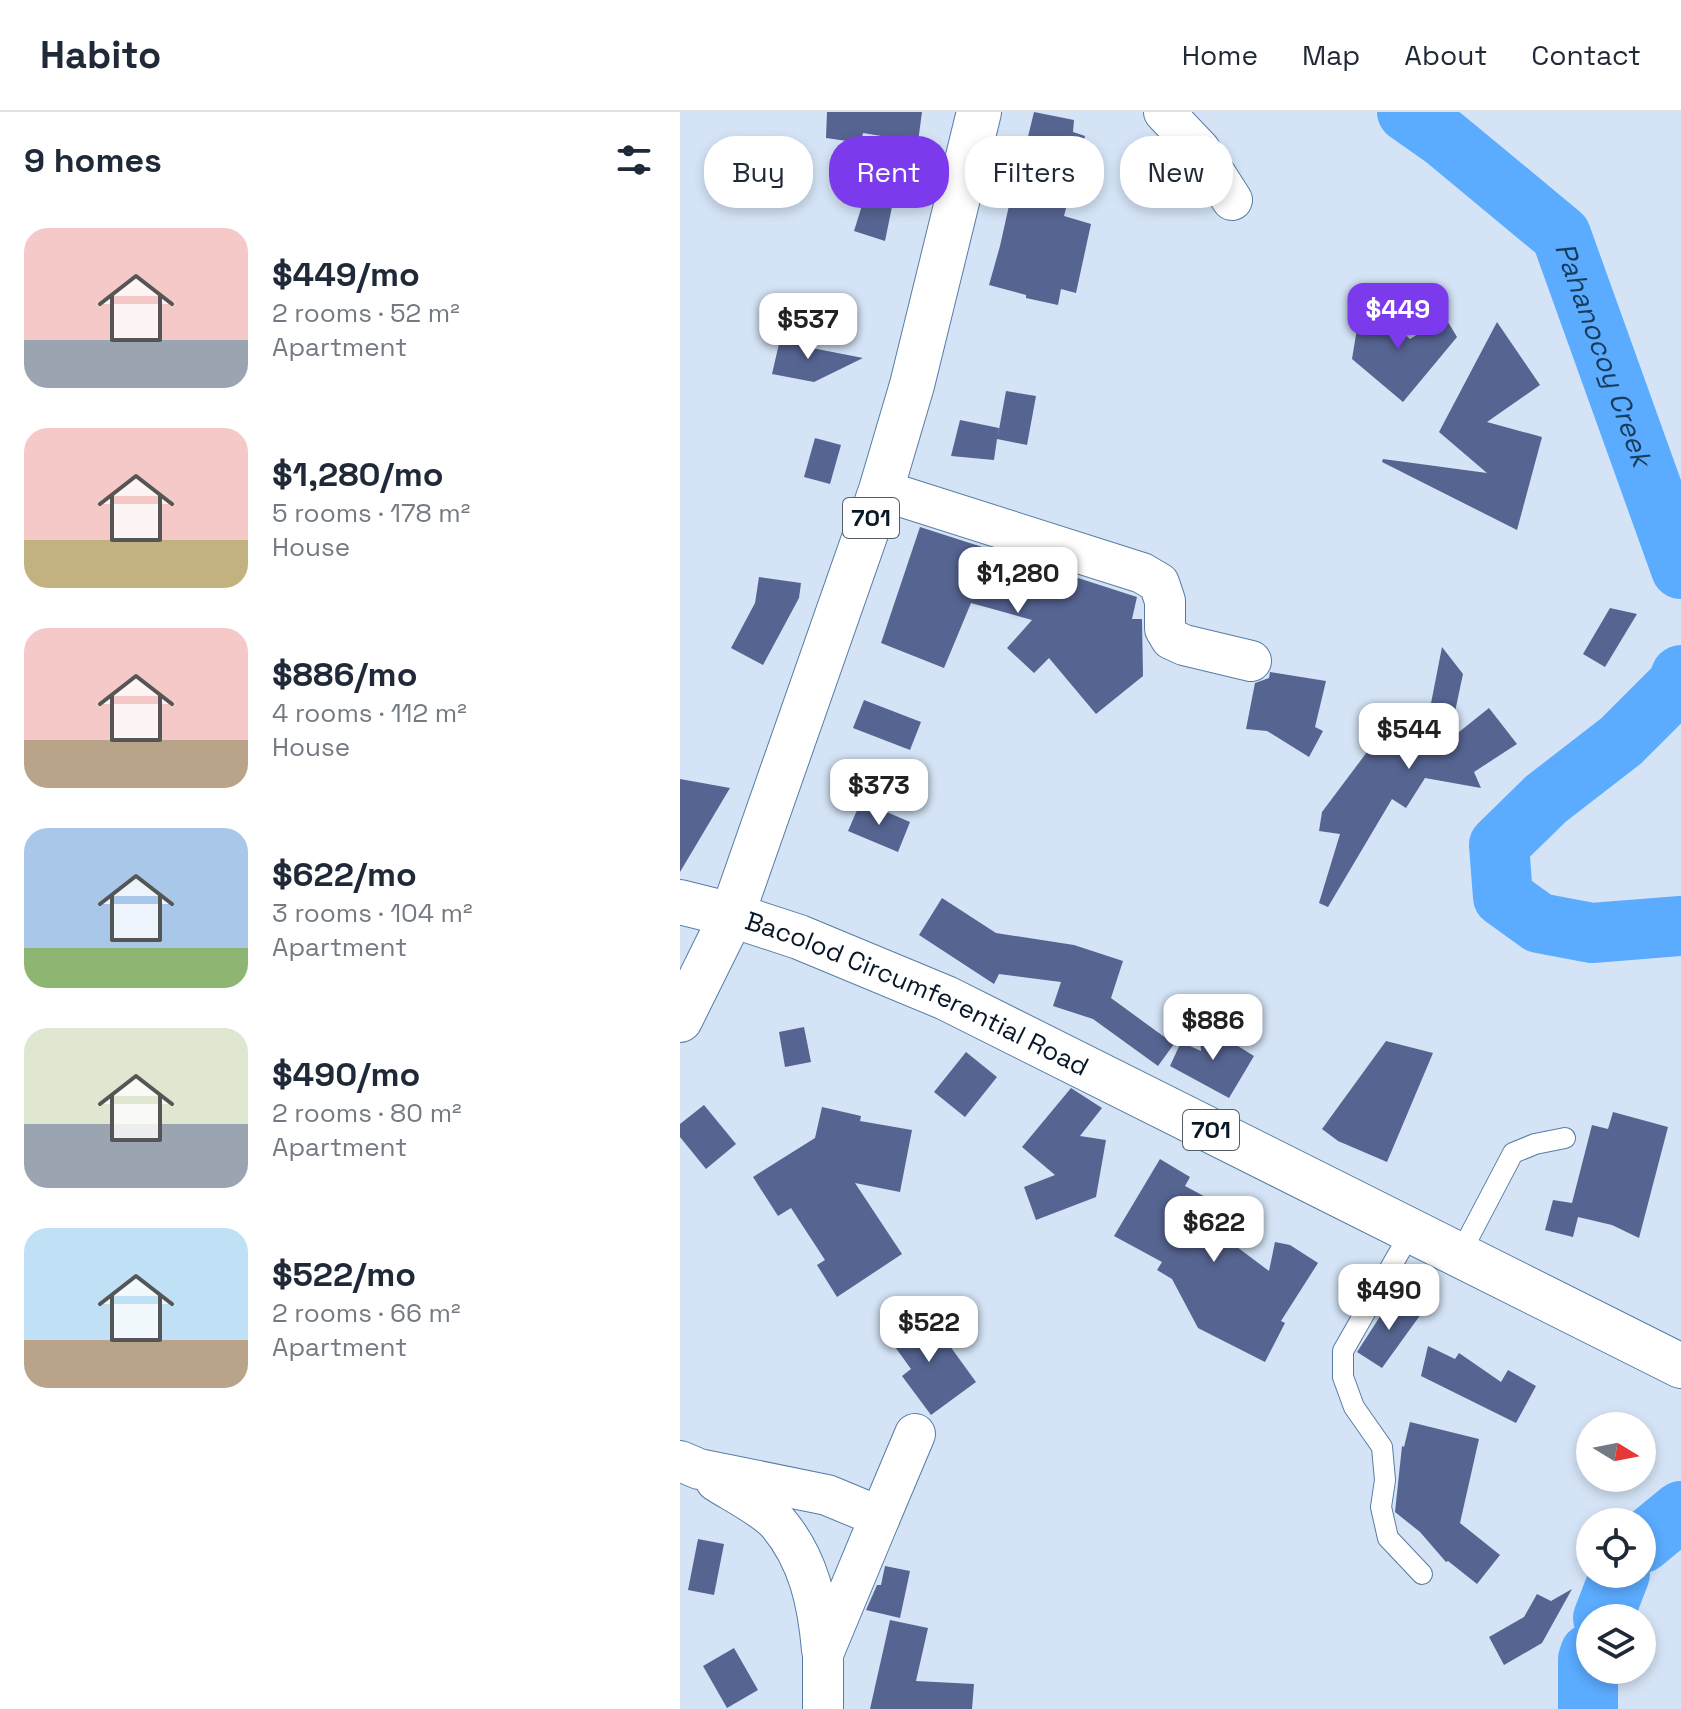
<!DOCTYPE html>
<meta charset="utf-8">
<style>
:root{--surface:#fff;--page:#f6f6f7;--text:#1f2937;--muted:#747a83;--line:#e0e1e3;--accent:#7c3aed}
body{margin:0;font-family:"Space Grotesk",sans-serif;background:var(--page);color:var(--text);height:100vh;display:flex;flex-direction:column;font-size:30px;white-space:nowrap}
*{box-sizing:border-box;margin:0}
p{font-size:26px;color:var(--muted)}
.icon{flex:none;width:44px;height:44px;fill:none;stroke:currentColor;stroke-width:2;stroke-linecap:round;stroke-linejoin:round}
.map{position:relative;flex:1;overflow:hidden}
.side{display:flex;flex-direction:column;background:var(--surface);width:680px}
.side>*{flex:none}
.banner{position:absolute;left:24px;top:24px;width:760px;height:72px;display:flex;gap:16px}
.needle{width:52px;rotate:100deg}
.buttons{position:absolute;left:896px;top:1300px;display:grid;gap:16px}
.buttons a{display:grid;place-items:center;width:80px;height:80px;border-radius:50%;background:var(--surface);box-shadow:0 4px 12px #0003;font-size:40px}
.price{position:absolute;translate:-50% -68px;padding:0 18px;border-radius:16px;background:#fff;color:#222;font-size:26px;line-height:52px;filter:drop-shadow(0 2px 4px #0008)}
.price::after{content:'';position:absolute;left:50%;top:48px;width:24px;height:18px;margin-left:-12px;background:inherit;clip-path:polygon(0 0,100% 0,50% 100%)}
.price.active{background:var(--accent);color:#fff}
ul{padding:0;list-style:none}
li{display:flex;align-items:center;gap:24px;height:200px;padding:0 24px}
li span{display:grid;place-items:center;flex:none;width:224px;height:160px;border-radius:24px;color:#555}
li>.icon{margin-inline-start:auto}
span .icon{width:96px;height:96px;fill:#fffc;stroke-width:1}
li b{font-size:34px}
h2{display:flex;justify-content:space-between;align-items:center;height:96px;padding:0 24px;font-size:34px}
.chip{padding:0 28px;border-radius:32px;background:var(--surface);box-shadow:0 4px 12px #0003;font-size:28px;line-height:72px}
.chip.active{background:var(--accent);color:#fff}
header{display:flex;align-items:center;gap:48px;box-sizing:border-box;height:112px;padding:0 40px;background:var(--surface);border-bottom:2px solid var(--line)}
header strong{font-size:38px}
nav{display:flex;gap:44px;margin-inline-start:auto;font-size:28px}
main{display:flex;flex:1;min-height:0}
.map>svg:first-child{display:block}
.lines{fill:none;stroke-linecap:round;stroke-linejoin:round}
.river{stroke:#5babfe;stroke-width:60}
.building{fill:#566491}
.lane-casing{stroke:#577ca4;stroke-width:22}
.street-casing{stroke:#577ca4;stroke-width:42}
.secondary-casing{stroke:#577ca4;stroke-width:46}
.primary-casing{stroke:#577ca4;stroke-width:46}
.lane{stroke:#fff;stroke-width:20}
.street{stroke:#fff;stroke-width:40}
.secondary{stroke:#fff;stroke-width:44}
.primary{stroke:#fff;stroke-width:44}
.labels{text-anchor:middle;stroke-width:8;stroke-linejoin:round;paint-order:stroke}
.shield{fill:#fff;stroke:#535d68;stroke-width:2}
.shield-label{font-size:24px;font-weight:bold;fill:#091828}
.street-label{font-size:26px;fill:#091828;stroke:#fff}
.water-label{font-size:28px;font-style:italic;fill:#193a5a;stroke:#fff}
</style>
<header>
<strong>Habito</strong>
<nav><a>Home</a><a>Map</a><a>About</a><a>Contact</a></nav>
</header>
<main>
<section class="side">
<h2>9 homes<svg class="icon" aria-label="filters" viewBox="0 0 24 24"><path d="M4 7h16M4 17h16"/><circle cx="9" cy="7" r="2"/><circle cx="15" cy="17" r="2"/></svg></h2>
<ul>
<li><span style="background:linear-gradient(#f6c9c9 70%,#9aa5b1 0)"><svg class="icon" aria-label="home" viewBox="0 0 24 24"><path d="M3 11l9-7 9 7M6 9v11h12V9"/></svg></span><div><b>$449/mo</b><p>2 rooms · 52 m²</p><p>Apartment</p></div></li>
<li><span style="background:linear-gradient(#f6c9c9 70%,#c2b280 0)"><svg class="icon" aria-label="home" viewBox="0 0 24 24"><path d="M3 11l9-7 9 7M6 9v11h12V9"/></svg></span><div><b>$1,280/mo</b><p>5 rooms · 178 m²</p><p>House</p></div></li>
<li><span style="background:linear-gradient(#f6c9c9 70%,#b9a48a 0)"><svg class="icon" aria-label="home" viewBox="0 0 24 24"><path d="M3 11l9-7 9 7M6 9v11h12V9"/></svg></span><div><b>$886/mo</b><p>4 rooms · 112 m²</p><p>House</p></div></li>
<li><span style="background:linear-gradient(#a9c7e8 75%,#8fb573 0)"><svg class="icon" aria-label="home" viewBox="0 0 24 24"><path d="M3 11l9-7 9 7M6 9v11h12V9"/></svg></span><div><b>$622/mo</b><p>3 rooms · 104 m²</p><p>Apartment</p></div></li>
<li><span style="background:linear-gradient(#dfe7d0 60%,#9aa5b1 0)"><svg class="icon" aria-label="home" viewBox="0 0 24 24"><path d="M3 11l9-7 9 7M6 9v11h12V9"/></svg></span><div><b>$490/mo</b><p>2 rooms · 80 m²</p><p>Apartment</p></div></li>
<li><span style="background:linear-gradient(#bfe0f5 70%,#b9a48a 0)"><svg class="icon" aria-label="home" viewBox="0 0 24 24"><path d="M3 11l9-7 9 7M6 9v11h12V9"/></svg></span><div><b>$522/mo</b><p>2 rooms · 66 m²</p><p>Apartment</p></div></li>
</ul>
</section>
<div class="map">
<svg width="1001" height="1597" viewBox="0 0 1001 1597">
<rect width="100%" height="100%" fill="#d4e4f6"/>
<g class="lines">
<!-- river -->
<g class="river">
<path id="s1" d="M 727,0 L 764,26 L 881,123 L 1001,457"/>
<polyline points="1001,563 997,573 941,629 866,687 819,733 823,785 859,811 912,821 1001,814"/>
<polyline points="962,1431 1001,1399"/>
<polyline points="923,1506 940,1462"/>
<polyline points="908,1597 908,1547 910,1541"/>
</g>
</g>
<!-- building -->
<g class="building">
<polygon points="147,0 242,0 238,30 183,21 181,31 146,26"/>
<polygon points="354,0 394,8 393,20 405,24 384,104 411,112 396,181 381,177 378,193 346,186 346,183 309,173 320,134 340,44 343,45"/>
<polygon points="188,74 215,80 205,129 174,119"/>
<polygon points="682,186 730,227 765,205 777,225 723,290 672,247"/>
<polygon points="817,210 860,273 807,310 862,325 837,418 702,350 703,347 807,361 759,320"/>
<polygon points="101,223 129,230 127,235 183,246 134,270 92,262"/>
<polygon points="326,279 356,284 347,333 317,327 314,348 271,344 280,308 319,316 318,323"/>
<polygon points="135,326 161,333 150,372 124,365"/>
<polygon points="240,415 457,485 452,507 462,507 463,564 416,602 369,546 354,561 327,536 352,508 291,491 264,556 201,531"/>
<polygon points="79,465 121,471 119,486 83,553 51,536 75,491"/>
<polygon points="930,496 957,502 925,555 903,542"/>
<polygon points="762,535 783,562 769,628 809,596 837,632 794,660 801,676 745,666 726,696 712,687 648,795 639,791 660,722 639,719 642,700 696,628 706,635 729,609 745,622"/>
<polygon points="590,560 646,569 635,615 643,619 629,645 587,619 566,617 575,571 589,566"/>
<polygon points="184,588 241,610 230,638 173,616"/>
<polygon points="0,667 50,676 0,760"/>
<polygon points="181,689 230,710 218,740 168,719"/>
<polygon points="262,786 316,821 394,833 443,849 431,886 494,932 478,954 413,907 373,894 381,870 319,862 314,872 239,823"/>
<polygon points="519,910 574,944 549,986 490,954 501,930 521,939"/>
<polygon points="124,915 131,950 105,955 99,920"/>
<polygon points="706,929 753,941 707,1050 658,1029 642,1017"/>
<polygon points="286,940 317,965 285,1005 254,980"/>
<polygon points="391,976 422,996 400,1024 426,1028 416,1085 356,1108 344,1075 375,1063 342,1035"/>
<polygon points="24,993 56,1032 26,1057 0,1025 0,1012"/>
<polygon points="142,995 181,1004 180,1009 232,1018 220,1080 175,1071 222,1142 157,1185 137,1153 145,1148 111,1096 98,1104 73,1065 135,1026"/>
<polygon points="933,1000 988,1015 959,1126 932,1113 898,1105 893,1125 865,1118 873,1088 892,1091 912,1013 928,1017"/>
<polygon points="480,1047 510,1065 505,1074 548,1097 537,1120 589,1159 595,1130 610,1133 638,1151 601,1209 605,1211 585,1250 518,1216 492,1167 477,1158 482,1150 434,1124"/>
<polygon points="714,1183 741,1202 702,1256 677,1240"/>
<polygon points="237,1199 262,1234 267,1230 296,1270 251,1303 222,1264 231,1257 205,1221"/>
<polygon points="748,1234 775,1247 779,1241 821,1270 828,1258 856,1274 836,1311 741,1264"/>
<polygon points="730,1310 799,1327 780,1411 820,1443 797,1472 768,1449 766,1450 740,1420 715,1400 722,1334 724,1335"/>
<polygon points="18,1427 44,1432 34,1483 8,1478"/>
<polygon points="205,1454 230,1459 220,1506 186,1498 197,1473 201,1473"/>
<polygon points="892,1477 862,1531 824,1553 809,1525 844,1505 857,1482 871,1489"/>
<polygon points="210,1508 248,1516 236,1569 294,1572 292,1597 190,1597"/>
<polygon points="54,1536 78,1578 47,1596 23,1554"/>
</g>
<g class="lines">
<!-- lane casing -->
<g class="lane-casing">
<g id="lane">
<polyline points="732,1118 663,1239 663,1265 674,1295 702,1335 705,1368 701,1395 708,1426 742,1462"/>
<polyline points="780,1142 833,1041 855,1032 885,1026"/>
</g>
</g>
<!-- street casing -->
<g class="street-casing">
<g id="street">
<polyline points="484,0 520,38 552,88"/>
<polyline points="201,378 462,461 479,471 485,489 485,517 491,527 504,533 571,549"/>
<polyline points="0,1349 19,1357 147,1383 200,1405 143,1542 143,1597"/>
<path d="M 36,1369 C 53,1380 85,1396 98,1411 C 129,1448 138,1491 142,1538"/>
<polyline points="200,1405 235,1322"/>
</g>
</g>
<!-- secondary casing -->
<g class="secondary-casing">
<polyline id="secondary" points="0,790 52,803 0,908"/>
</g>
<!-- primary casing -->
<g class="primary-casing">
<g id="primary">
<path id="s2" d="M 299,0 L 232,273 L 201,378 L 52,803 L 119,825 L 266,886 L 1001,1254"/>
</g>
</g>
<!-- lane -->
<use href="#lane" class="lane"/>
<!-- street -->
<use href="#street" class="street"/>
<!-- secondary -->
<use href="#secondary" class="secondary"/>
<!-- primary -->
<use href="#primary" class="primary"/>
</g>
<g class="labels">
<!-- shield labels -->
<g class="shield">
<rect x="163" y="386" width="56" height="40" rx="6"/>
<rect x="503" y="998" width="56" height="40" rx="6"/>
</g>
<g class="shield-label">
<text x="191" y="414">701</text>
<text x="531" y="1026">701</text>
</g>
<!-- street labels -->
<g class="street-label">
<text dy="9" stroke="none"><textPath href="#s2" startOffset="1042">Bacolod Circumferential Road</textPath></text>
</g>
<!-- water labels -->
<g class="water-label">
<text dy="10" stroke="none"><textPath href="#s1" startOffset="324">Pahanocoy Creek</textPath></text>
</g>
</g>
</svg>
<div class="buttons">
<a><svg class="needle" viewBox="-14 -14 28 28"><path d="M0-13l5 13h-10z" fill="#e53935"/><path d="M0 13l5-13h-10z" fill="#747a83"/></svg></a>
<a><svg class="icon" aria-label="locate" viewBox="0 0 24 24"><circle cx="12" cy="12" r="6"/><path d="M12 2v4M12 18v4M2 12h4M18 12h4"/></svg></a>
<a><svg class="icon" aria-label="layers" viewBox="0 0 24 24"><path d="M12 4l9 5-9 5-9-5zM3 14l9 5 9-5"/></svg></a>
</div>
<b class="price active" style="left:718px;top:239px">$449</b>
<b class="price" style="left:128px;top:249px">$537</b>
<b class="price" style="left:338px;top:503px">$1,280</b>
<b class="price" style="left:729px;top:659px">$544</b>
<b class="price" style="left:199px;top:715px">$373</b>
<b class="price" style="left:533px;top:950px">$886</b>
<b class="price" style="left:534px;top:1152px">$622</b>
<b class="price" style="left:709px;top:1220px">$490</b>
<b class="price" style="left:249px;top:1252px">$522</b>
<div class="banner">
<a class="chip">Buy</a>
<a class="chip active">Rent</a>
<a class="chip">Filters</a>
<a class="chip">New</a>
</div>
</div>
</main>
